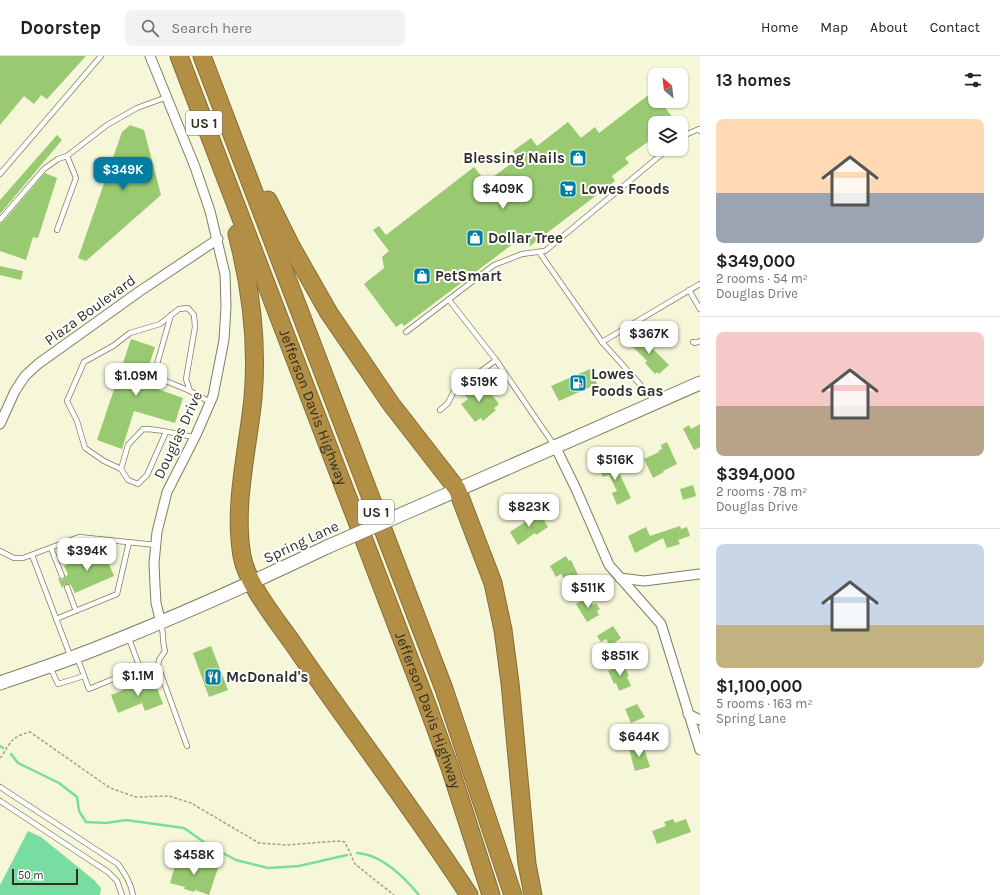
<!DOCTYPE html>
<meta charset="utf-8">
<style>
:root{--surface:#fff;--page:#f2f2f2;--text:#202124;--muted:#757577;--line:#e0e0e0;--accent:#007da3}
body{margin:0;font-family:Karla,sans-serif;background:var(--page);color:var(--text);height:100vh;display:flex;flex-direction:column;font-size:15px;white-space:nowrap}
*{box-sizing:border-box;margin:0}
p{font-size:13px;color:var(--muted)}
.icon{flex:none;width:22px;height:22px;fill:none;stroke:currentColor;stroke-width:2;stroke-linecap:round;stroke-linejoin:round}
.map{position:relative;flex:1;overflow:hidden}
.sheet{display:flex;flex-direction:column;background:var(--surface);width:300px}
.sheet>*{flex:none}
.needle{width:26px;rotate:332deg}
.controls{position:absolute;left:648px;top:12px;display:grid;gap:8px}
.controls a{display:grid;place-items:center;width:40px;height:40px;border-radius:8px;background:var(--surface);box-shadow:0 1px 3px #0004;font-size:20px}
.scale{position:absolute;left:12px;bottom:10px;width:66px;box-sizing:border-box;padding-left:4px;border:2px solid #303025;border-top:0;font-size:11px;line-height:14px;white-space:nowrap;color:#303025;-webkit-text-stroke:3px #fff;paint-order:stroke}
.price{position:absolute;translate:-50% -34px;padding:0 9px;border-radius:8px;background:#fff;color:#222;font-size:13px;line-height:26px;filter:drop-shadow(0 1px 2px #0008)}
.price::after{content:'';position:absolute;left:50%;top:24px;width:12px;height:9px;margin-left:-6px;background:inherit;clip-path:polygon(0 0,100% 0,50% 100%)}
.price.current{background:var(--accent);color:#fff}
ul{padding:0;list-style:none}
li{display:grid;align-content:center;gap:8px;height:212px;padding:0 16px}
li+li{border-top:1px solid var(--line)}
li span{display:grid;place-items:center;height:124px;border-radius:8px;color:#555}
li>.icon{margin-inline-start:auto}
span .icon{width:72px;height:72px;fill:#fffc;stroke-width:1}
li b{font-size:17px}
h2{display:flex;justify-content:space-between;align-items:center;height:48px;padding:0 16px;font-size:17px}
header{display:flex;align-items:center;gap:24px;box-sizing:border-box;height:56px;padding:0 20px;background:var(--surface);border-bottom:1px solid var(--line)}
header strong{font-size:19px}
nav{display:flex;gap:22px;margin-inline-start:auto;font-size:14px}
.search{width:280px;height:36px;background:var(--page);display:flex;align-items:center;gap:10px;box-sizing:border-box;padding:0 14px;border-radius:8px;color:var(--muted);font-size:15px}
main{display:flex;flex:1;min-height:0}
.map>svg:first-child{display:block}
.water{fill:#79dda2}
.lines{fill:none;stroke-linecap:round;stroke-linejoin:round}
.stream{stroke:#79dda2;stroke-width:2.5}
.building{fill:#99c971}
.lane-casing{stroke:#7f7f64;stroke-width:6}
.street-casing{stroke:#7f7f64;stroke-width:11}
.secondary-casing{stroke:#7f7f64;stroke-width:15}
.highway-casing{stroke:#856e3a;stroke-width:19}
.path{stroke:#9f9f89;stroke-width:1.5;stroke-dasharray:3 2;stroke-linecap:butt}
.lane{stroke:#fff;stroke-width:4.5}
.street{stroke:#fff;stroke-width:9}
.secondary{stroke:#fff;stroke-width:13}
.highway{stroke:#b38f45;stroke-width:17}
.secondary-bridge-casing{stroke:#7f7f64;stroke-width:15;stroke-linecap:butt}
.secondary-bridge{stroke:#fff;stroke-width:13}
.labels{text-anchor:middle;stroke-width:4;stroke-linejoin:round;paint-order:stroke}
.shield{fill:#fff;stroke:#6e6e66;stroke-width:1}
.shield-label{font-size:14px;font-weight:bold;fill:#303025}
.poi-label{font-size:15px;font-weight:bold;fill:#303025;stroke:#fff;text-anchor:start}
.street-label{font-size:15px;fill:#303025;stroke:#fff}
</style>
<header>
<strong>Doorstep</strong>
<div class="search"><svg class="icon" aria-label="search" viewBox="0 0 24 24"><circle cx="10" cy="10" r="6"/><path d="M15 15l6 6"/></svg>Search here</div>
<nav><a>Home</a><a>Map</a><a>About</a><a>Contact</a></nav>
</header>
<main>
<div class="map">
<svg width="700" height="839" viewBox="0 0 700 839">
<rect width="100%" height="100%" fill="#f6f7d8"/>
<!-- water -->
<polygon class="water" points="28,775 41,781 94,824 101,832 100,839 0,839 0,829"/>
<g class="lines">
<!-- stream -->
<g class="stream">
<polyline points="0,690 3,692"/>
<polyline points="11,698 18,707 59,727 77,741 79,755 86,766 106,767 126,764 184,772 208,789 236,804 268,812 299,810 347,799"/>
<path d="M 357,797 C 381,798 404,821 419,839"/>
</g>
</g>
<!-- building -->
<g class="building">
<polygon points="0,0 86,0 47,43 41,39 34,48 24,40 0,69"/>
<polygon points="655,34 655,45 660,45 673,62 666,67 655,67 655,81 625,102 629,107 612,120 615,125 530,190 522,181 404,270 402,267 396,271 364,228 384,212 382,201 389,195 373,174 379,170 386,179 474,111 486,126 519,102 513,95 531,82 537,90 568,66 581,82 595,71 599,77"/>
<polygon points="130,69 144,74 161,139 86,205 78,202 122,76"/>
<polygon points="57,79 62,84 0,158 0,144"/>
<polygon points="45,117 57,122 38,182 33,181 26,204 0,195 0,168 3,166"/>
<polygon points="0,210 23,215 21,224 0,219"/>
<polygon points="639,279 669,309 659,318 658,316 655,318 645,307 647,305 629,287"/>
<polygon points="131,283 155,291 143,328 183,342 175,367 134,355 122,393 97,384"/>
<polygon points="590,313 597,328 559,345 551,330"/>
<polygon points="472,327 478,335 485,330 499,348 494,352 496,354 483,365 481,362 475,366 461,348 468,343 461,334"/>
<polygon points="700,368 700,391 694,394 683,373 689,369 691,373"/>
<polygon points="667,386 677,408 663,415 664,416 653,422 644,403 659,396 658,395 662,393 661,389"/>
<polygon points="612,402 631,442 617,449 612,437 617,435 609,419 603,421 597,410"/>
<polygon points="693,429 696,440 683,444 680,433"/>
<polygon points="537,453 548,471 536,479 535,477 518,489 510,476 528,464 526,461"/>
<polygon points="680,470 681,473 687,471 690,480 678,484 680,488 667,492 663,482 635,497 628,480 646,471 650,480"/>
<polygon points="104,496 114,520 75,537 71,529 65,528 62,532 58,522 63,524 68,518 64,510 95,497 96,499"/>
<polygon points="566,500 569,505 571,504 580,523 568,530 561,518 556,521 550,510"/>
<polygon points="587,541 593,549 596,547 600,553 597,555 599,559 587,566 576,548"/>
<polygon points="613,570 621,582 610,590 606,583 601,586 597,580"/>
<polygon points="211,590 228,634 209,641 193,597"/>
<polygon points="623,608 629,620 627,621 631,630 619,635 616,627 614,628 608,615"/>
<polygon points="153,622 163,648 145,655 142,647 118,657 111,639"/>
<polygon points="637,648 645,661 631,667 625,653"/>
<polygon points="643,689 650,711 635,715 629,693"/>
<polygon points="673,763 675,767 686,763 691,776 657,788 652,775 666,770 664,766"/>
<polygon points="178,800 218,812 209,839 195,834 194,836 184,833 185,831 170,827"/>
</g>
<g class="lines">
<!-- lane casing -->
<g class="lane-casing">
<g id="lane">
<polyline points="681,82 685,79 699,73 700,75"/>
<polyline points="0,118 101,0"/>
<polyline points="0,164 44,113 58,103 67,100"/>
<polyline points="57,174 76,122 67,100 107,69 137,52 167,41"/>
<polyline points="539,196 602,286 655,345"/>
<polyline points="689,234 700,253"/>
<polyline points="449,244 496,304 554,389"/>
<polyline points="171,259 155,315 166,325 190,335"/>
<polyline points="406,276 494,209 522,198 545,195 668,93"/>
<polyline points="602,286 700,228"/>
<polyline points="693,286 695,287 700,285"/>
<polyline points="440,354 448,347 454,335 496,304"/>
<path d="M 166,376 L 147,419 L 138,428 L 128,424 L 121,413 L 128,389 L 143,373 C 160,373 177,378 194,381"/>
<polyline points="121,413 104,405 85,392 77,365 67,345 84,306 113,290 130,277 160,268 179,253 188,252 194,259 195,271 186,323 190,335 210,346"/>
<polyline points="51,492 62,520"/>
<polyline points="0,495 14,502 23,502 79,481 156,489"/>
<polyline points="32,499 71,602"/>
<polyline points="67,531 76,555"/>
<polyline points="56,563 117,538 129,486"/>
<path d="M 161,568 C 164,577 162,586 165,595 L 159,604 L 158,610 L 187,690"/>
<polyline points="77,601 89,633 140,612 128,580"/>
<polyline points="50,611 58,628 84,620"/>
<path d="M 0,731 L 118,808 C 125,818 131,827 133,839"/>
<polyline points="0,745 108,816 117,825 122,839"/>
</g>
</g>
<!-- street casing -->
<g class="street-casing">
<g id="street">
<polyline points="150,0 195,111 210,155 225,218 226,250 224,284 213,340 196,379 167,436 157,476 154,507 155,530 156,547 161,567"/>
<polyline points="0,368 15,335 25,320 38,308 140,235 218,183"/>
<polyline points="555,390 576,433 609,509 661,568 700,694"/>
<polyline points="620,522 644,525 700,518"/>
<polyline points="688,658 700,664"/>
</g>
</g>
<!-- secondary casing -->
<g class="secondary-casing">
<g id="secondary">
<polyline points="423,449 700,327"/>
<path d="M 0,627 C 35,615 71,603 105,589 C 181,559 254,526 327,491"/>
</g>
</g>
<!-- highway casing -->
<g class="highway-casing">
<g id="highway">
<path id="s1" d="M 179,0 L 426,646 L 450,712 L 491,839"/>
<polyline points="202,0 444,633 513,839"/>
<polyline points="268,144 292,192 329,257 391,348 457,433 493,527 503,574 510,627 527,808 533,839"/>
<path d="M 237,178 C 251,232 258,286 253,342 C 248,392 233,450 242,500 C 247,529 279,567 296,592 C 353,675 414,754 469,839"/>
</g>
</g>
<!-- path -->
<path class="path" d="M 0,702 L 2,700 C 10,686 13,680 30,676 L 110,732 L 136,741 L 169,740 L 191,747 L 259,787 L 286,789 L 338,785 L 345,786 L 355,808 L 394,839"/>
<!-- lane -->
<use href="#lane" class="lane"/>
<!-- street -->
<use href="#street" class="street"/>
<!-- secondary -->
<use href="#secondary" class="secondary"/>
<!-- highway -->
<use href="#highway" class="highway"/>
<!-- secondary-bridge casing -->
<g class="secondary-bridge-casing">
<polyline id="secondary-bridge" points="327,491 423,449"/>
</g>
<!-- secondary-bridge -->
<use href="#secondary-bridge" class="secondary-bridge"/>
</g>
<!-- icons -->
<defs>
<g id="shop-square" transform="scale(0.9)"><rect x="-9" y="-9" width="18" height="18" rx="4" fill="#007da3" stroke="#fff"/><path d="M-5-2.5h2.3a2.7 3.5 0 0 1 5.4 0H5L5.5 6h-11ZM-1.5-2.5h3a1.5 2.3 0 0 0-3 0Z" fill="#fff"/></g>
<g id="supermarket-square" transform="scale(0.9)"><rect x="-9" y="-9" width="18" height="18" rx="4" fill="#007da3" stroke="#fff"/><path d="M-6-5.5h2.5l.6 2H6L4.5 2H-2.5L-4.4-4H-6ZM-1.5 3.2a1.3 1.3 0 1 0 .1 0ZM3 3.2a1.3 1.3 0 1 0 .1 0Z" fill="#fff"/></g>
<g id="fuel-square" transform="scale(0.9)"><rect x="-9" y="-9" width="18" height="18" rx="4" fill="#007da3" stroke="#fff"/><path d="M-5.5-6h7V0h2V4h1.3V-2.5L3-4.5l.8-.8L6-3V5H2.5V1h-1V6h-7ZM-4.2-4.7v3.2H.2V-4.7Z" fill="#fff"/></g>
<g id="restaurant-square" transform="scale(0.9)"><rect x="-9" y="-9" width="18" height="18" rx="4" fill="#007da3" stroke="#fff"/><path d="M-5-6h1v4h1v-4h1v4h1v-4h1v5L-1.5 .5V6h-2V.5L-5-1ZM5-6V6H3V1.5H1.5Q1.5-4 5-6Z" fill="#fff"/></g>
</defs>
<g fill-rule="evenodd">
<use href="#shop-square" x="578" y="102"/>
<use href="#supermarket-square" x="568" y="133"/>
<use href="#shop-square" x="475" y="182"/>
<use href="#shop-square" x="422" y="220"/>
<use href="#fuel-square" x="578" y="327"/>
<use href="#restaurant-square" x="213" y="621"/>
</g>
<g class="labels">
<!-- shield labels -->
<g class="shield">
<rect x="186" y="55" width="36" height="24" rx="3"/>
<rect x="358" y="444" width="36" height="24" rx="3"/>
</g>
<g class="shield-label">
<text x="204" y="72">US 1</text>
<text x="376" y="461">US 1</text>
</g>
<!-- poi labels -->
<g class="poi-label">
<text x="565" y="107" text-anchor="end">Blessing Nails</text>
<text x="581" y="138">Lowes Foods</text>
<text x="488" y="187">Dollar Tree</text>
<text x="435" y="225">PetSmart</text>
<text x="591" y="323">Lowes<tspan x="591" dy="17">Foods Gas</tspan></text>
<text x="226" y="626">McDonald's</text>
</g>
<!-- street labels -->
<g class="street-label">
<text transform="translate(90 254) rotate(-36)" y="5">Plaza Boulevard</text>
<text dy="5" stroke="none"><textPath href="#s1" startOffset="376">Jefferson Davis Highway</textPath></text>
<text transform="translate(178 379) rotate(-65)" y="5">Douglas Drive</text>
<text transform="translate(301 486) rotate(-25)" y="5">Spring Lane</text>
<text dy="5" stroke="none"><textPath href="#s1" startOffset="700">Jefferson Davis Highway</textPath></text>
</g>
</g>
</svg>
<div class="controls">
<a><svg class="needle" viewBox="-14 -14 28 28"><path d="M0-13l5 13h-10z" fill="#e53935"/><path d="M0 13l5-13h-10z" fill="#757577"/></svg></a>
<a><svg class="icon" aria-label="layers" viewBox="0 0 24 24"><path d="M12 4l9 5-9 5-9-5zM3 14l9 5 9-5"/></svg></a>
</div>
<div class="scale">50 m</div>
<b class="price current" style="left:123px;top:135px">$349K</b>
<b class="price" style="left:503px;top:154px">$409K</b>
<b class="price" style="left:649px;top:299px">$367K</b>
<b class="price" style="left:136px;top:341px">$1.09M</b>
<b class="price" style="left:479px;top:347px">$519K</b>
<b class="price" style="left:615px;top:425px">$516K</b>
<b class="price" style="left:529px;top:472px">$823K</b>
<b class="price" style="left:87px;top:516px">$394K</b>
<b class="price" style="left:588px;top:553px">$511K</b>
<b class="price" style="left:620px;top:621px">$851K</b>
<b class="price" style="left:138px;top:641px">$1.1M</b>
<b class="price" style="left:639px;top:702px">$644K</b>
<b class="price" style="left:194px;top:820px">$458K</b>
</div>
<section class="sheet">
<h2>13 homes<svg class="icon" aria-label="filters" viewBox="0 0 24 24"><path d="M4 7h16M4 17h16"/><circle cx="9" cy="7" r="2"/><circle cx="15" cy="17" r="2"/></svg></h2>
<ul>
<li><span style="background:linear-gradient(#ffd9b3 60%,#9aa5b1 0)"><svg class="icon" aria-label="home" viewBox="0 0 24 24"><path d="M3 11l9-7 9 7M6 9v11h12V9"/></svg></span><div><b>$349,000</b><p>2 rooms · 54 m²</p><p>Douglas Drive</p></div></li>
<li><span style="background:linear-gradient(#f6c9c9 60%,#b9a48a 0)"><svg class="icon" aria-label="home" viewBox="0 0 24 24"><path d="M3 11l9-7 9 7M6 9v11h12V9"/></svg></span><div><b>$394,000</b><p>2 rooms · 78 m²</p><p>Douglas Drive</p></div></li>
<li><span style="background:linear-gradient(#c9d6e8 65%,#c2b280 0)"><svg class="icon" aria-label="home" viewBox="0 0 24 24"><path d="M3 11l9-7 9 7M6 9v11h12V9"/></svg></span><div><b>$1,100,000</b><p>5 rooms · 163 m²</p><p>Spring Lane</p></div></li>
</ul>
</section>
</main>
